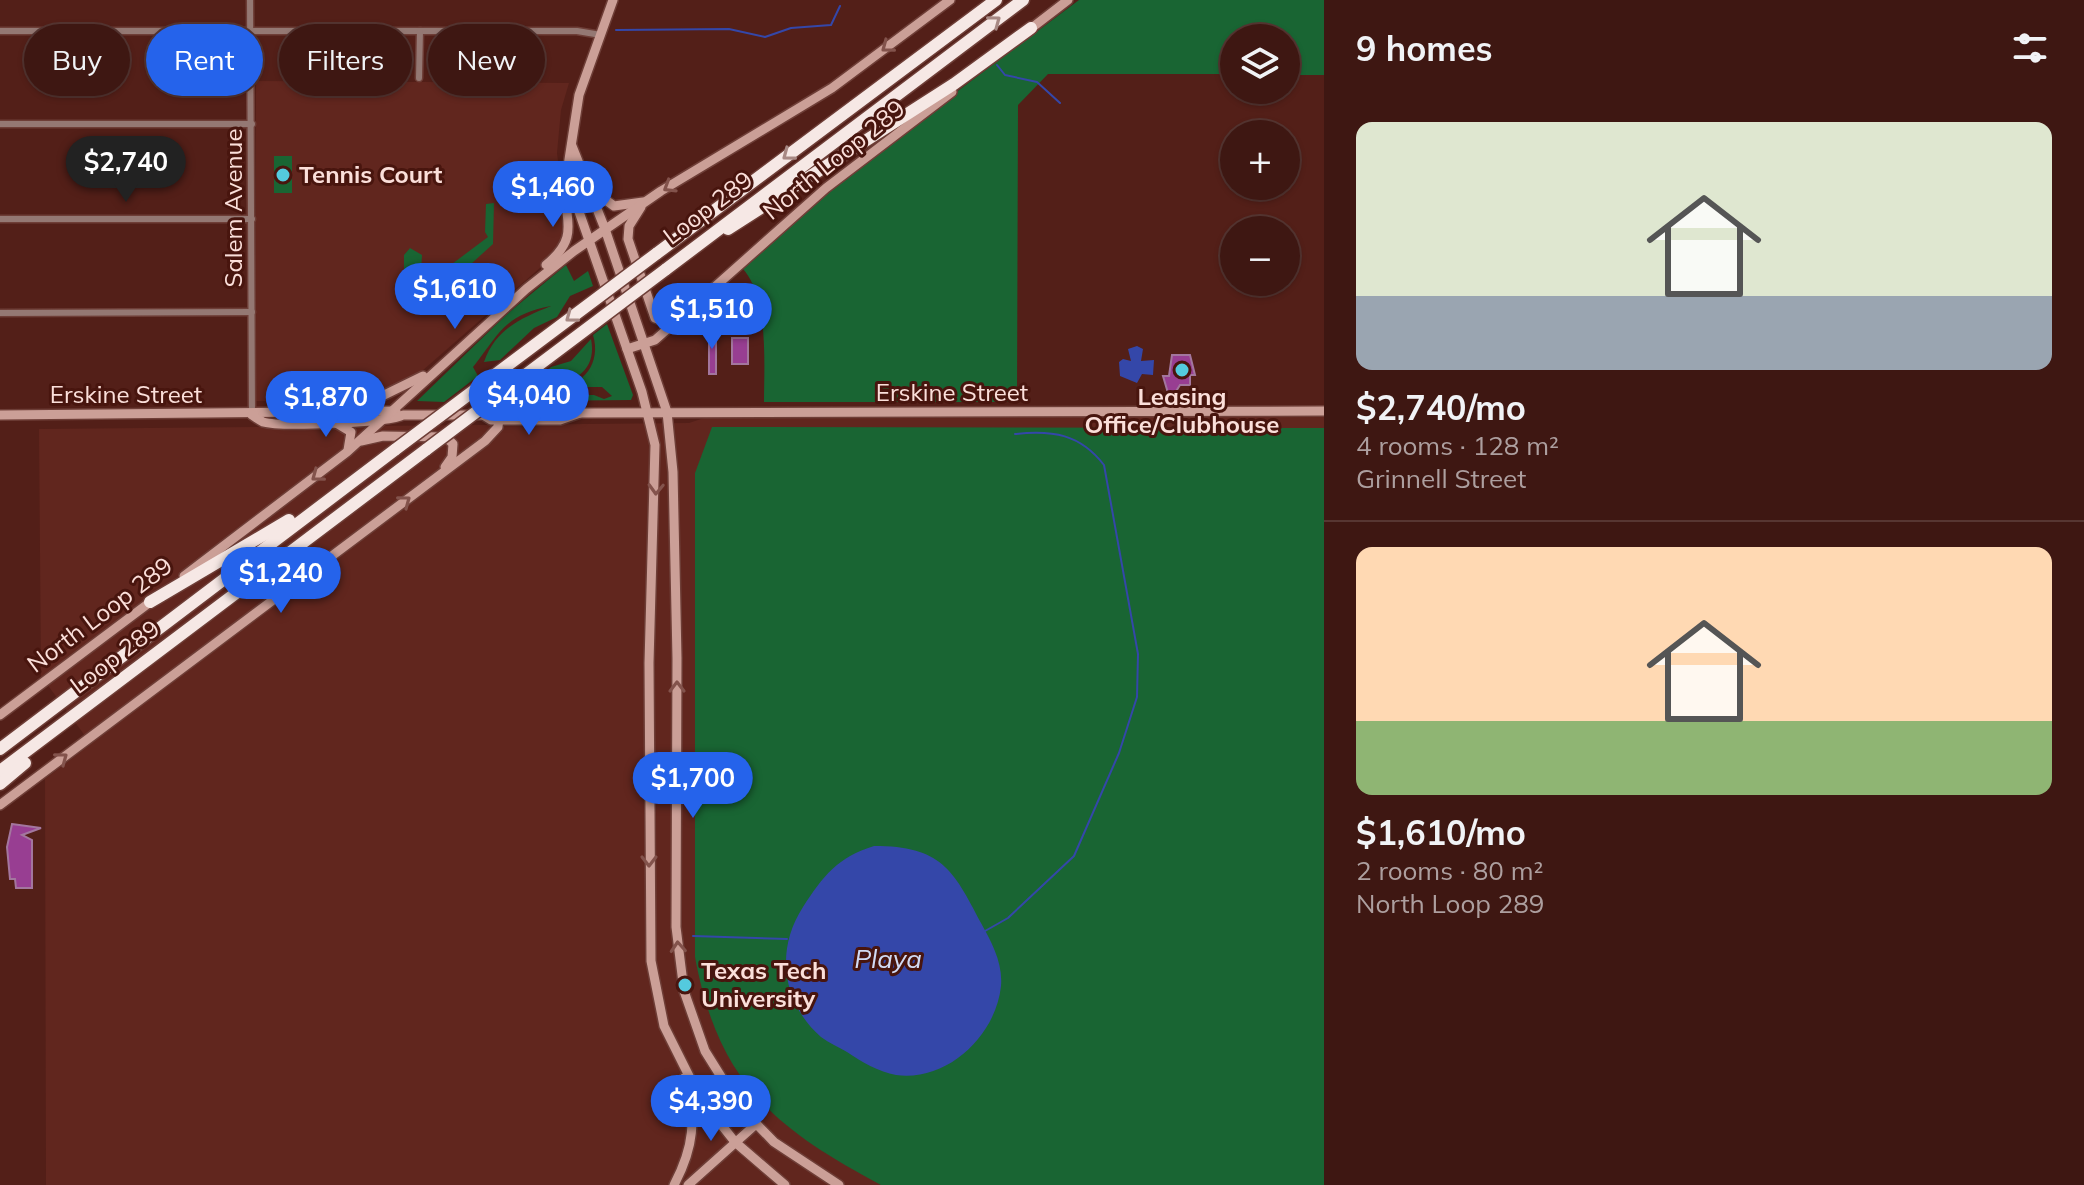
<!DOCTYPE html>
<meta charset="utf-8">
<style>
:root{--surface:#3e1712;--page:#45201b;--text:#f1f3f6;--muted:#ad9f9f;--line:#573632;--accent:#2563eb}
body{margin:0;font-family:Mulish,sans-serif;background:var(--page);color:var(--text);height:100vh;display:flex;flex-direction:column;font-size:30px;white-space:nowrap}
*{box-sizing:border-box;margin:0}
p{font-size:26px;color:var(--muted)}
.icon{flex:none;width:44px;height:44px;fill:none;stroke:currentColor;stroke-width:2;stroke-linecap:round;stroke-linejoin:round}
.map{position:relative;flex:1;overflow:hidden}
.sheet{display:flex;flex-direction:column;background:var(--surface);width:760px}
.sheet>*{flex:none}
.guide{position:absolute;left:24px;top:24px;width:760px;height:72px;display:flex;gap:16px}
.buttons{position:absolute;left:1220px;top:24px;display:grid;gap:16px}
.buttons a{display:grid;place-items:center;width:80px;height:80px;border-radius:50%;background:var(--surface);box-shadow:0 2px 6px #0004,0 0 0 2px var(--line);font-size:40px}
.price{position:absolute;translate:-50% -68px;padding:0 18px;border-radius:28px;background:var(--accent);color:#fff;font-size:26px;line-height:52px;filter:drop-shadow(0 2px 4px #0008)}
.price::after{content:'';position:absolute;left:50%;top:48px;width:24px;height:18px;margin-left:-12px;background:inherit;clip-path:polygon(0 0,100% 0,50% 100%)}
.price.active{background:#222;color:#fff}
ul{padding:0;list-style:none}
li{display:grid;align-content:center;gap:16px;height:424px;padding:0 32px}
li+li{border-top:2px solid var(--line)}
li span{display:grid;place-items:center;height:248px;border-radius:16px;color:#555}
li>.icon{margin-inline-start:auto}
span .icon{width:144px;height:144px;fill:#fffc;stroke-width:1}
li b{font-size:34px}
h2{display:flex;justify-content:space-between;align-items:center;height:96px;padding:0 32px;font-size:34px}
.tag{padding:0 28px;border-radius:36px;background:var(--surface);box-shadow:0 2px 6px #0004,0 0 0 2px var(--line);font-size:28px;line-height:72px}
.tag.active{background:var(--accent);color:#fff}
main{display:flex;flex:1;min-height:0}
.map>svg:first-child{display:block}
.built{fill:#61261e}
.green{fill:#196533}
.water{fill:#3447a9}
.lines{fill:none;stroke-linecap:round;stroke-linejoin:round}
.stream{stroke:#3447a9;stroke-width:2}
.building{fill:#983e92;stroke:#a3769e;stroke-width:2}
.minor-casing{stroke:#6e3e37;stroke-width:9}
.secondary-casing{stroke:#6e3e37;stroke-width:12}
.motorway-casing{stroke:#6e3e37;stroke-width:15}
.minor{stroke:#947873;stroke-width:6}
.secondary{stroke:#cb9f97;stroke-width:9}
.motorway{stroke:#f6e8e5;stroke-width:12}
.motorway-bridge-casing{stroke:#6e3e37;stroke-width:15;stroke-linecap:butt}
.motorway-bridge{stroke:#f6e8e5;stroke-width:12}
.oneway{stroke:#a88984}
.oneway2{stroke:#83534c}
.poi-dot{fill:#54cade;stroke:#48150e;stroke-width:3}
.labels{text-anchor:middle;stroke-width:6;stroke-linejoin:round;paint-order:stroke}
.street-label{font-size:24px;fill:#fbdfda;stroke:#48150e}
.poi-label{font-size:24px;font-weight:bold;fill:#fbdfda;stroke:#48150e;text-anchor:start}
.water-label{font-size:26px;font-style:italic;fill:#d1dbf5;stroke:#48150e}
</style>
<main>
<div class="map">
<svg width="1324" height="1185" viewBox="0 0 1324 1185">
<rect width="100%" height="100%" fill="#531f18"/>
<!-- built -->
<g class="built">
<polygon points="256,81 569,83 561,110 557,153 567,229 557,253 422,371 394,389 347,401 256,401"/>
<polygon points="753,417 1324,417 1324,1185 46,1185 45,779 91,744 41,676 39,429 689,423 704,418"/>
</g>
<!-- green -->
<g class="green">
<path d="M 1079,0 L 1324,0 L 1324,75 L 1286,75 L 1286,38 L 1234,38 L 1234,74 L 1048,74 L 1018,105 L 1017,402 L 764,402 C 764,365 769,298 743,269 L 858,166 Z"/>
<rect x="274" y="156" width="18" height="37"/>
<polygon points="494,203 493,244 449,284 430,287 430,266 440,266 444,270 488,237 485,232 486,204"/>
<polygon points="410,248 422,255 420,287 404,284 404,255"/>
<path d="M 566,265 L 574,281 L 588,271 L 593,286 L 570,296 L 557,317 L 534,328 L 500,360 L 484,362 C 496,328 522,318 551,306 C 503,315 499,335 473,367 L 478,376 L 444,402 L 417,401 L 506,315 Z"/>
<path d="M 607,324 L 633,395 L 631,400 L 530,401 L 534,395 L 594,395 L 604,399 L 612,396 L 602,387 L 535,387 L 522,392 L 525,401 L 509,401 L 538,380 C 570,399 604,371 593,335 Z"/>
<path d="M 591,339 C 598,372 569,390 540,377 L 551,367 L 571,361 Z"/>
<path d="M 712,427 L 1324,428 L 1324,1185 L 881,1185 C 774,1128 718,1082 695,957 L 695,473 Z"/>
</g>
<!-- water -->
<g class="water">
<polygon points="1137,346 1143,349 1141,361 1154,360 1153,375 1142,374 1137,383 1120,376 1119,362 1123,359 1131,361 1128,349"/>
<path d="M 874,846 C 941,846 953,869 981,923 C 992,943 1003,963 1001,986 C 996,1035 948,1082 896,1075 C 879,1072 862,1062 847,1052 C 839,1047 829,1043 821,1037 C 782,1003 775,950 803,907 C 823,876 838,857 874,846 Z"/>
</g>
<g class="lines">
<!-- stream -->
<g class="stream">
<polyline points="616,30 729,29 765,37 791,28 831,25 840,6"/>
<polyline points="997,65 1005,75 1037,82 1060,103"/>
<path d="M 985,931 L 1008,918 L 1074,856 L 1119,753 L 1137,697 L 1138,654 L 1104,465 C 1080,434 1053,430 1015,434"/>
<polyline points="693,936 787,939"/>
</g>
</g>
<!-- building -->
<g class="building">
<rect x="709" y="328" width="7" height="46"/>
<rect x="732" y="338" width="16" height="26"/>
<polygon points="1172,355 1190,355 1195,375 1190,375 1190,385 1180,385 1175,393 1168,393 1163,376 1169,376"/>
<polygon points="12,824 41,828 22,835 32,840 32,888 16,888 15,879 10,879 7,847"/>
</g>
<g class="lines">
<!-- minor casing -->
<g class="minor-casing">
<g id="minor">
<polyline points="250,0 252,415"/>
<polyline points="0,31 577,31 601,35"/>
<polyline points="419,78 420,31"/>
<polyline points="0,124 252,124"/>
<polyline points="0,219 252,219"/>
<polyline points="0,313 252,312"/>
</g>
</g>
<!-- secondary casing -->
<g class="secondary-casing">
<g id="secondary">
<polyline points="613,0 579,95 568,166 577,206 642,392 655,445 649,663 651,961 664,1026 700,1098 735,1142 785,1185"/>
<polyline points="1029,30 1068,0"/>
<polyline points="572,146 605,229 667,412 673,472 677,658 676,927 684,991 705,1051 740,1107 774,1142 839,1185"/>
<polyline points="592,190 614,206 643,202"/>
<polyline points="641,207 629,226 628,239 655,318 668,323 676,321"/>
<path d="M 546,265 C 586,232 558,215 567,174"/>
<polyline points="627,349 655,340 826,188 952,92"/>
<polyline points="340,405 378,398 423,376"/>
<polyline points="0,415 396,411"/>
<path d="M 252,415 C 255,417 259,420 263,422 C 280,427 388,423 403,415 L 483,415 L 491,409 L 561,409 L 580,413 L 1324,411"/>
<polyline points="483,415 491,420 560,420 580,413"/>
<polyline points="336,423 351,432 348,450"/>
<polyline points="361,441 383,436 446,437 453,444 452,457 445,467"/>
<polyline points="184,576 347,452 526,289 574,251 661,191 832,88 950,0"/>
<polyline points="0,715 153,600"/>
<polyline points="0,805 485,441 498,427 499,418 491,409"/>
<path d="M 674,1185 C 694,1147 697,1119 684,1078"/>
<polyline points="688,1185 755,1125"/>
</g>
</g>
<!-- motorway casing -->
<g class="motorway-casing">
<g id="motorway">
<polyline points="728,229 954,84 1031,28"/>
<polyline points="656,254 996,0"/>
<polyline points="665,270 1023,0"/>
<polyline points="150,602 289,520"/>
<polyline points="0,749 396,449"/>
<polyline points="0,771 427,449"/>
<polyline points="0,784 25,763"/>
</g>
</g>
<!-- minor -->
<use href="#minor" class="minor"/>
<!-- secondary -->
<use href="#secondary" class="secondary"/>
<!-- motorway -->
<use href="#motorway" class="motorway"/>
<!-- motorway-bridge casing -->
<g class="motorway-bridge-casing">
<g id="motorway-bridge">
<polyline points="396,449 656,254"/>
<polyline points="427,449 665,270"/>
</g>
</g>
<!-- motorway-bridge -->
<use href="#motorway-bridge" class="motorway-bridge"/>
</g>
<!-- one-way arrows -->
<defs><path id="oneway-chevron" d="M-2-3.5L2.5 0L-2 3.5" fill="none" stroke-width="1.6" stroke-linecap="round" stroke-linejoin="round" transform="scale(2)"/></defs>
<g class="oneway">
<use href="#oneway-chevron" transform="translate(995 21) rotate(-37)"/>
<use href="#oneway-chevron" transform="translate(788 155) rotate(143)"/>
<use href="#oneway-chevron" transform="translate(571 317) rotate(143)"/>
</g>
<g class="oneway2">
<use href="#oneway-chevron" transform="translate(887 47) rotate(143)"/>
<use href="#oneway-chevron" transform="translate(669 187) rotate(148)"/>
<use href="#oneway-chevron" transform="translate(317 476) rotate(143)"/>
<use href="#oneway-chevron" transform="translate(656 489) rotate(92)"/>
<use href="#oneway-chevron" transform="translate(405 501) rotate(-37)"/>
<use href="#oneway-chevron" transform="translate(677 687) rotate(-90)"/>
<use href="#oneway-chevron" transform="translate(62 758) rotate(-37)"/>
<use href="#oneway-chevron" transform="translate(649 861) rotate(90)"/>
<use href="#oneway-chevron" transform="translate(678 947) rotate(-94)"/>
</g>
<!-- markers -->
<g class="poi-dot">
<circle cx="283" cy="175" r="8"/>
<circle cx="1182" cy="370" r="8"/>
<circle cx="685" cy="985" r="8"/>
</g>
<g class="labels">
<!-- street labels -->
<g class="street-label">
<text transform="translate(834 160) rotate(-39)" y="8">North Loop 289</text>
<text transform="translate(234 208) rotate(-90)" y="8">Salem Avenue</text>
<text transform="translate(708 208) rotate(-37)" y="8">Loop 289</text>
<text x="952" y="401">Erskine Street</text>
<text x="126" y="403">Erskine Street</text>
<text transform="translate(100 615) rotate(-37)" y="8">North Loop 289</text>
<text transform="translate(115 657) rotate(-37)" y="8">Loop 289</text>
</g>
<!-- poi labels -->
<g class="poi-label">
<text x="299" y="183">Tennis Court</text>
<text x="1182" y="405" text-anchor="middle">Leasing<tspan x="1182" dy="28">Office/Clubhouse</tspan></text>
<text x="701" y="979">Texas Tech<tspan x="701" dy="28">University</tspan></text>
</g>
<!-- water labels -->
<g class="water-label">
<text x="888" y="968">Playa</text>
</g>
</g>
</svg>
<div class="buttons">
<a><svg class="icon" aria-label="layers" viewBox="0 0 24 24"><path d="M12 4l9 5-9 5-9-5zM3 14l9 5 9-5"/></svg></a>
<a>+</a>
<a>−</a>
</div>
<b class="price active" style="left:126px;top:204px">$2,740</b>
<b class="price" style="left:553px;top:229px">$1,460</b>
<b class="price" style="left:455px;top:331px">$1,610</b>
<b class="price" style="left:712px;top:351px">$1,510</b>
<b class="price" style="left:529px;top:437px">$4,040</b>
<b class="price" style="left:326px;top:439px">$1,870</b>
<b class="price" style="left:281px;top:615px">$1,240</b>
<b class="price" style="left:693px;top:820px">$1,700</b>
<b class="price" style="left:711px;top:1143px">$4,390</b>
<div class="guide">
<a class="tag">Buy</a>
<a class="tag active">Rent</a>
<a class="tag">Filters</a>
<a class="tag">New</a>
</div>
</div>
<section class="sheet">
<h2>9 homes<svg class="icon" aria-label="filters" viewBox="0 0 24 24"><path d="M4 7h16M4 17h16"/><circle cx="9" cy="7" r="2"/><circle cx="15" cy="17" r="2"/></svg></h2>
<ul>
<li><span style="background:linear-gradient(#dfe7d0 70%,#9aa5b1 0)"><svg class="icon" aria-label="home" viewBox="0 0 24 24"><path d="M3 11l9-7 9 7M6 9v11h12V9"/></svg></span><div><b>$2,740/mo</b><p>4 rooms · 128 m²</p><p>Grinnell Street</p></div></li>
<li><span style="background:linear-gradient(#ffd9b3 70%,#8fb573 0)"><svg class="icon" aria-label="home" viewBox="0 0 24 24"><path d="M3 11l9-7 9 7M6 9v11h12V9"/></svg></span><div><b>$1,610/mo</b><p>2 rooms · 80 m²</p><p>North Loop 289</p></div></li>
</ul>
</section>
</main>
